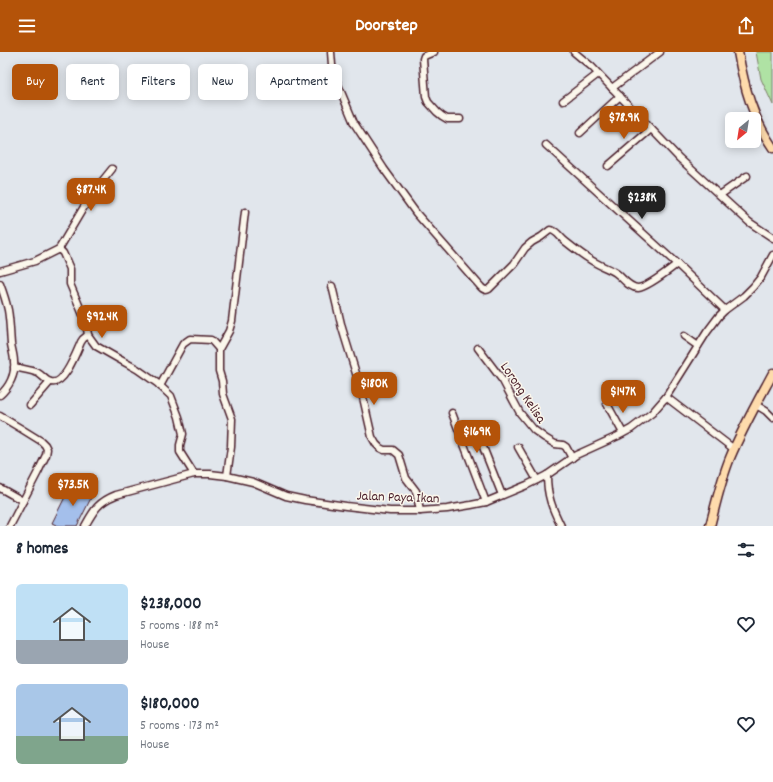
<!DOCTYPE html>
<meta charset="utf-8">
<style>
:root{--surface:#fff;--page:#f6f6f7;--text:#1f2937;--muted:#747a83;--accent:#b45309}
body{margin:0;font-family:Dekko,sans-serif;background:var(--page);color:var(--text);height:100vh;display:flex;flex-direction:column;font-size:15px;white-space:nowrap}
*{box-sizing:border-box;margin:0}
p{font-size:13px;color:var(--muted)}
.icon{flex:none;width:22px;height:22px;fill:none;stroke:currentColor;stroke-width:2;stroke-linecap:round;stroke-linejoin:round}
.map{position:relative;height:474px;overflow:hidden}
.drawer{display:flex;flex-direction:column;background:var(--surface);flex:1}
.drawer>*{flex:none}
.banner{position:absolute;left:12px;top:12px;width:400px;height:36px;display:flex;gap:8px}
.needle{width:26px;rotate:210deg}
.tools{position:absolute;left:725px;top:60px;display:grid;gap:8px}
.tools a{display:grid;place-items:center;width:36px;height:36px;border-radius:6px;background:var(--surface);box-shadow:0 2px 10px #0003;font-size:20px}
.price{position:absolute;translate:-50% -34px;padding:0 9px;border-radius:8px;background:var(--accent);color:#fff;font-size:13px;line-height:26px;filter:drop-shadow(0 1px 2px #0008)}
.price::after{content:'';position:absolute;left:50%;top:24px;width:12px;height:9px;margin-left:-6px;background:inherit;clip-path:polygon(0 0,100% 0,50% 100%)}
.price.active{background:#222;color:#fff}
ul{padding:0;list-style:none}
li{display:flex;align-items:center;gap:12px;height:100px;padding:0 16px}
li span{display:grid;place-items:center;flex:none;width:112px;height:80px;border-radius:6px;color:#555}
li>.icon{margin-inline-start:auto}
span .icon{width:48px;height:48px;fill:#fffc;stroke-width:1}
li b{font-size:17px}
h2{display:flex;justify-content:space-between;align-items:center;height:48px;padding:0 16px;font-size:17px}
.pill{padding:0 14px;border-radius:6px;background:var(--surface);box-shadow:0 2px 10px #0003;font-size:14px;line-height:36px}
.pill.active{background:var(--accent);color:#fff}
header{display:flex;justify-content:space-between;align-items:center;height:52px;padding:0 16px;background:var(--accent);color:#fff;font-size:18px;font-weight:700}
.map>svg:first-child{display:block}
.green{fill:#afe2a4;stroke:#7c8068}
.building{fill:#a4bfeb;stroke:#4a1f2b}
.lines{fill:none;stroke-linecap:round;stroke-linejoin:round}
.minor-casing{stroke:#4a1f2b;stroke-width:9}
.major-casing{stroke:#4a1f2b;stroke-width:11}
.minor{stroke:#fbf7ec;stroke-width:6}
.major{stroke:#fedbac;stroke-width:8}
.labels{text-anchor:middle;stroke-width:3;stroke-linejoin:round;paint-order:stroke}
.street-label{font-size:14px;fill:#4a1f2b;stroke:#fbf7ec}
</style>
<header><svg class="icon" aria-label="menu" viewBox="0 0 24 24"><path d="M4 6h16M4 12h16M4 18h16"/></svg>Doorstep<svg class="icon" aria-label="share" viewBox="0 0 24 24"><path d="M12 15V3M7 8l5-5 5 5M5 13v7h14v-7"/></svg></header>
<div class="map">
<svg width="773" height="474" viewBox="0 0 773 474">
<rect width="100%" height="100%" fill="#e1e6ec"/>
<filter id="ink" filterUnits="userSpaceOnUse"><feTurbulence type="fractalNoise" baseFrequency=".025" numOctaves="2"/><feDisplacementMap in="SourceGraphic" scale="8" xChannelSelector="R" yChannelSelector="G"/><feConvolveMatrix kernelMatrix="1 2 1 2 8 2 1 2 1" color-interpolation-filters="sRGB"/></filter>
<g filter="url(#ink)">
<!-- green -->
<polygon class="green" points="756,0 773,0 773,53 761,27"/>
<!-- building -->
<polygon class="building" points="72,431 93,442 77,474 58,474 52,471"/>
<g class="lines">
<!-- minor casing -->
<g class="minor-casing">
<g id="minor">
<path d="M 331,0 L 332,13 L 336,28 L 354,71 L 384,117 L 416,161 L 481,235 C 484,238 486,239 489,237 L 514,212 L 525,196 L 532,190 L 541,185 L 550,178 C 557,178 560,186 566,190 C 576,198 585,205 596,211 C 603,215 610,217 616,221 C 623,226 629,236 638,236 C 648,235 669,218 677,212"/>
<polyline points="434,0 424,4 423,7 426,45 428,50 437,60 442,64 447,67 460,67"/>
<polyline points="574,0 592,15 679,106 749,170 773,186"/>
<polyline points="612,36 660,0"/>
<polyline points="563,49 598,22"/>
<polyline points="580,81 620,44"/>
<polyline points="546,93 677,212 725,258"/>
<polyline points="608,114 651,77"/>
<polyline points="720,143 747,124"/>
<polyline points="59,197 91,143 112,117"/>
<polyline points="0,219 35,209 59,197 63,201 70,217 70,232 86,270 88,283 96,294 117,306 137,317 157,331 171,344 179,365 183,382 180,393 180,400 194,422"/>
<path d="M 0,232 C 3,240 6,249 8,258 C 10,269 10,281 11,292 C 12,298 14,304 14,310 C 16,322 9,335 0,343"/>
<polyline points="332,234 342,276 362,341 372,385 376,392 380,396 384,398 393,398 399,403 406,426 416,439 420,459"/>
<polyline points="684,284 698,294"/>
<polyline points="478,296 503,329 520,361 534,378 545,386 555,392 563,393 566,395 572,406"/>
<polyline points="219,297 229,279 232,269 245,160"/>
<path d="M 14,315 C 22,317 31,318 38,321 C 43,324 46,329 51,330 C 64,334 77,299 81,290 L 83,287 L 88,283"/>
<polyline points="160,334 183,292 190,287 211,288 219,297 219,319 222,329 223,342 232,367 231,395 227,424"/>
<polyline points="666,345 734,397"/>
<polyline points="607,352 623,381"/>
<polyline points="30,353 50,330"/>
<polyline points="756,353 766,359 773,366"/>
<polyline points="452,361 486,450"/>
<polyline points="0,364 20,376 41,389 45,393 47,397 46,403 38,420 10,474"/>
<polyline points="479,385 502,443"/>
<polyline points="518,395 537,428"/>
<path d="M 547,423 C 547,444 552,456 561,474"/>
<polyline points="0,436 23,449"/>
<path d="M 85,474 C 94,458 98,450 116,443 L 194,422 L 210,422 L 227,424 L 253,430 L 286,444 L 305,448 L 346,454 L 390,459 L 420,459 L 447,457 L 471,453 L 486,450 L 527,433 L 547,423 L 576,403 L 618,384 L 631,377 L 652,361 L 666,345 L 707,280 L 719,264 L 725,258 L 744,244 L 753,235 L 761,225 L 773,203"/>
</g>
</g>
<!-- major casing -->
<g class="major-casing">
<g id="major">
<path d="M 738,0 C 744,35 753,67 773,96"/>
<path d="M 710,474 C 716,451 721,428 730,406 C 742,377 758,349 773,321"/>
</g>
</g>
<!-- minor -->
<use href="#minor" class="minor"/>
<!-- major -->
<use href="#major" class="major"/>
</g>
</g>
<g class="labels">
<!-- street labels -->
<g class="street-label">
<text transform="translate(524 340) rotate(56)" y="5">Lorong Kelisa</text>
<text transform="translate(398 444) rotate(2)" y="5">Jalan Paya Ikan</text>
</g>
</g>
</svg>
<div class="tools">
<a><svg class="needle" viewBox="-14 -14 28 28"><path d="M0-13l5 13h-10z" fill="#e53935"/><path d="M0 13l5-13h-10z" fill="#747a83"/></svg></a>
</div>
<b class="price" style="left:624px;top:88px">$78.9K</b>
<b class="price" style="left:91px;top:160px">$87.4K</b>
<b class="price active" style="left:642px;top:168px">$238K</b>
<b class="price" style="left:102px;top:287px">$92.4K</b>
<b class="price" style="left:374px;top:354px">$180K</b>
<b class="price" style="left:623px;top:362px">$147K</b>
<b class="price" style="left:477px;top:402px">$169K</b>
<b class="price" style="left:73px;top:455px">$73.5K</b>
<div class="banner">
<a class="pill active">Buy</a>
<a class="pill">Rent</a>
<a class="pill">Filters</a>
<a class="pill">New</a>
<a class="pill">Apartment</a>
</div>
</div>
<section class="drawer">
<h2>8 homes<svg class="icon" aria-label="filters" viewBox="0 0 24 24"><path d="M4 7h16M4 17h16"/><circle cx="9" cy="7" r="2"/><circle cx="15" cy="17" r="2"/></svg></h2>
<ul>
<li><span style="background:linear-gradient(#bfe0f5 70%,#9aa5b1 0)"><svg class="icon" aria-label="home" viewBox="0 0 24 24"><path d="M3 11l9-7 9 7M6 9v11h12V9"/></svg></span><div><b>$238,000</b><p>5 rooms · 188 m²</p><p>House</p></div><svg class="icon" aria-label="heart" viewBox="0 0 24 24"><path d="M12 20l-8-8c-3-5 5-10 8-4 3-6 11-1 8 4z"/></svg></li>
<li><span style="background:linear-gradient(#a9c7e8 65%,#7fa58c 0)"><svg class="icon" aria-label="home" viewBox="0 0 24 24"><path d="M3 11l9-7 9 7M6 9v11h12V9"/></svg></span><div><b>$180,000</b><p>5 rooms · 173 m²</p><p>House</p></div><svg class="icon" aria-label="heart" viewBox="0 0 24 24"><path d="M12 20l-8-8c-3-5 5-10 8-4 3-6 11-1 8 4z"/></svg></li>
</ul>
</section>
